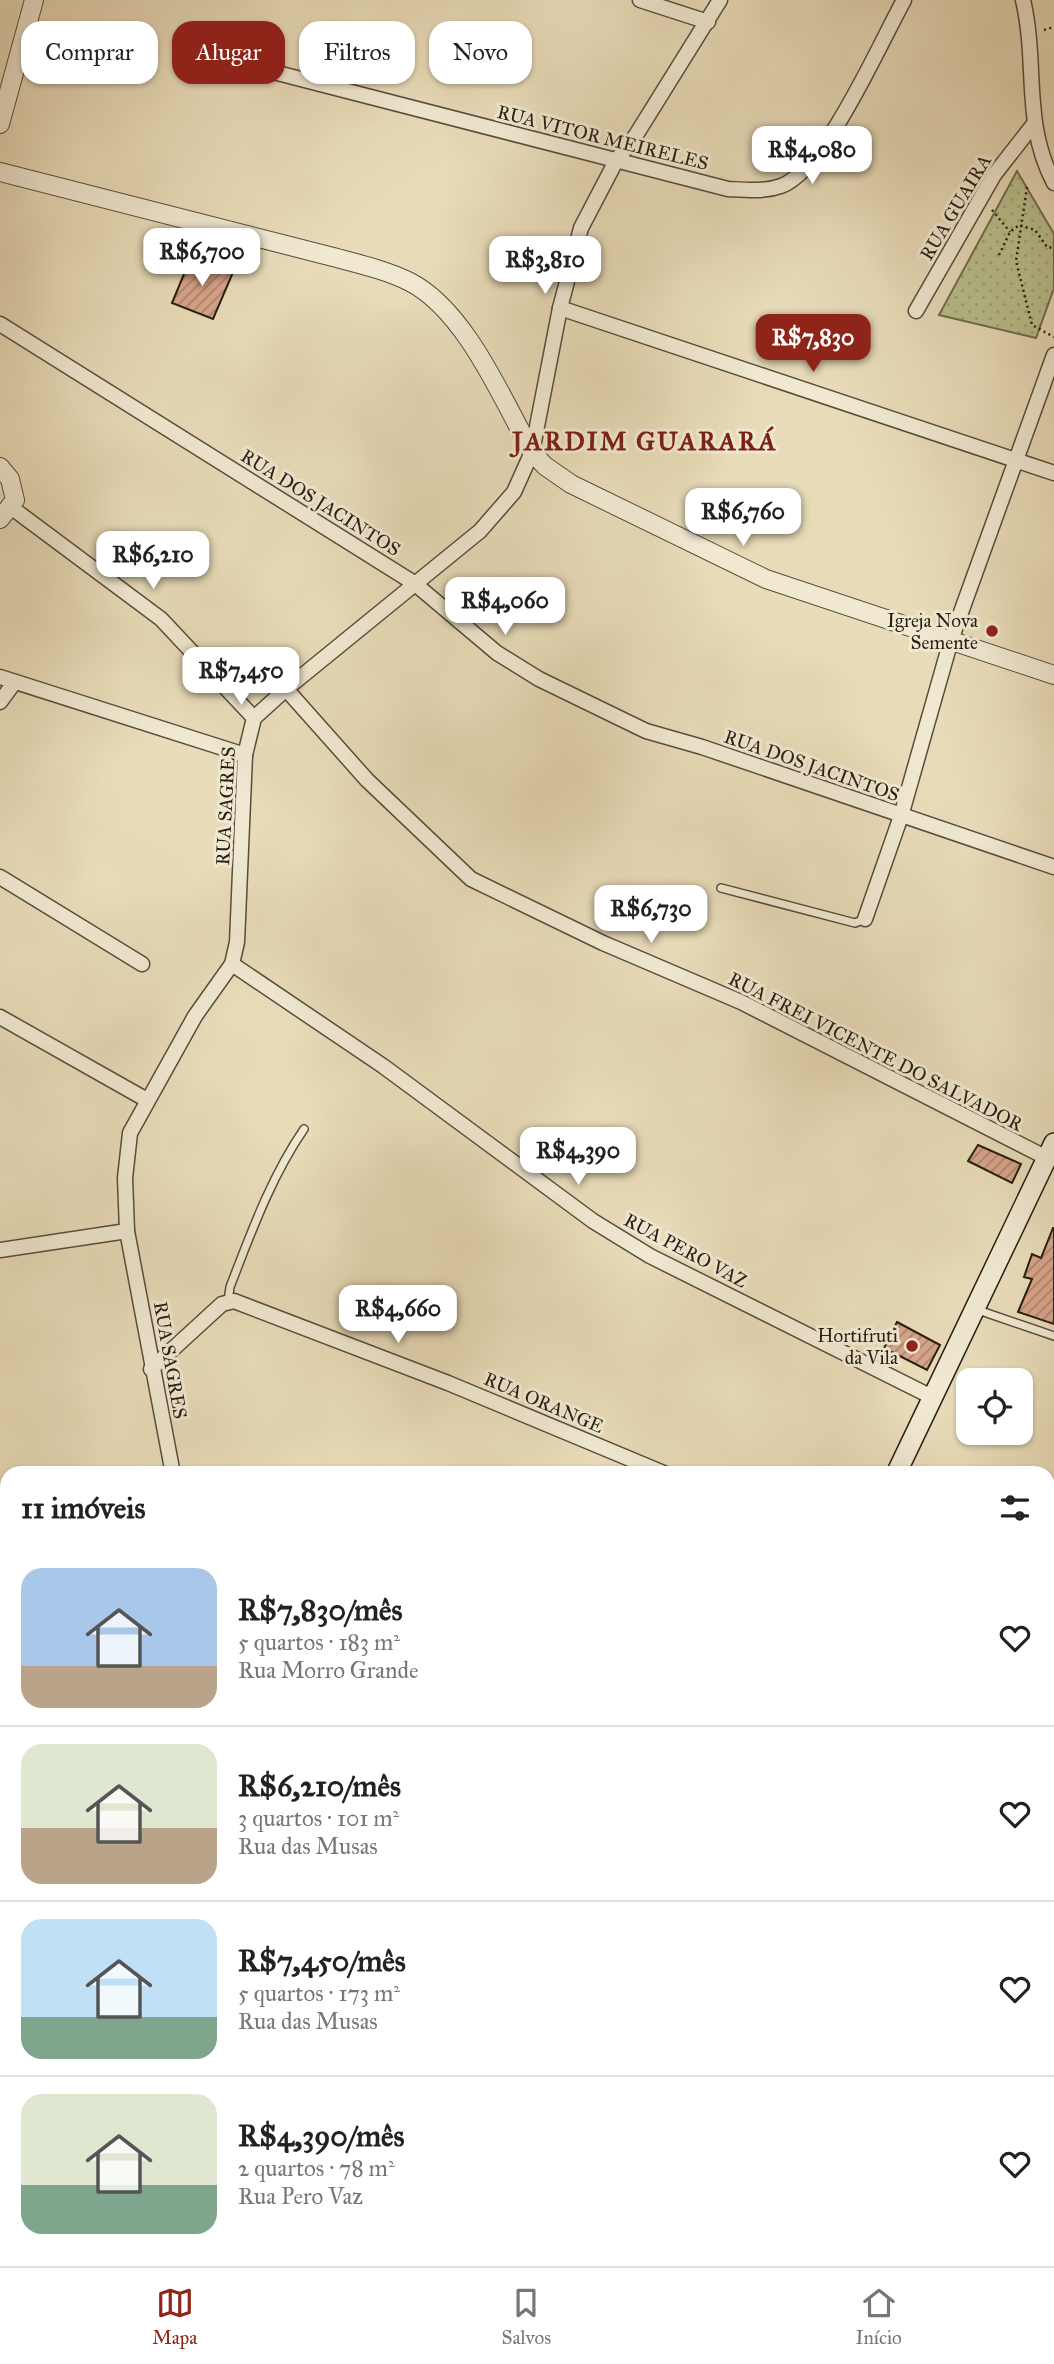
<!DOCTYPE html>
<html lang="pt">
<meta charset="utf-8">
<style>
:root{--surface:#fff;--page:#f6f6f6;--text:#222;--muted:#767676;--line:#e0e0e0;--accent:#8f2418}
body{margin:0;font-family:"IM FELL Great Primer",serif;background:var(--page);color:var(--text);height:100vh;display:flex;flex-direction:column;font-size:26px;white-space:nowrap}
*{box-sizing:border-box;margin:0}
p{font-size:23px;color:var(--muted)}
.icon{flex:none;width:38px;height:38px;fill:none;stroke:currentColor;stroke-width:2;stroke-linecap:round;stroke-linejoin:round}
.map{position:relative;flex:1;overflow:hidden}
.sheet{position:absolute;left:0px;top:1466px;width:1055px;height:800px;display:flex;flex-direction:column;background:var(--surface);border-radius:21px 21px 0 0;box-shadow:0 2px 5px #0004}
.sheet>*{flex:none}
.guide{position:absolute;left:21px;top:21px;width:700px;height:63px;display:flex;gap:14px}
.fabs{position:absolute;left:956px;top:1368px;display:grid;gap:14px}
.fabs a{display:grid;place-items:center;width:77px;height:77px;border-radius:14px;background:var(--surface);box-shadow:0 2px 5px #0004;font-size:35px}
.price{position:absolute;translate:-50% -60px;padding:0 16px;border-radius:14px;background:#fff;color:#222;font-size:23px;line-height:46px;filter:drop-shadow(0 2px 4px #0008)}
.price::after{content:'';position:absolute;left:50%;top:42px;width:21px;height:16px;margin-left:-10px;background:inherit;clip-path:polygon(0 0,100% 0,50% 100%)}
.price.active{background:var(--accent);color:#fff}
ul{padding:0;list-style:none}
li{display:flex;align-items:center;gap:21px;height:175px;padding:0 21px}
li+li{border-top:2px solid var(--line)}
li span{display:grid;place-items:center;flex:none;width:196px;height:140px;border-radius:21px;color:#555}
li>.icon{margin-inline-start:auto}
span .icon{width:84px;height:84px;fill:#fffc;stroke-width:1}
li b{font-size:30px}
h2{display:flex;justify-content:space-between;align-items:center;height:84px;padding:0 21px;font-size:30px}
.pill{padding:0 24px;border-radius:21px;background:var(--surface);box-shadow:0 2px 5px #0004;font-size:24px;line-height:63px}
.pill.active{background:var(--accent);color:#fff}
.dock{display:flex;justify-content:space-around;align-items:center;height:98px;border-top:2px solid var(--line);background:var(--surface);font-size:19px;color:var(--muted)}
.dock a{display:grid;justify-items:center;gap:4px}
.dock .active{color:var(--accent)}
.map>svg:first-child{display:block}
.park{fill:url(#park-dots);stroke:#706e50;stroke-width:2}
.building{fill:url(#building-hatch);stroke:#271e13;stroke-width:2}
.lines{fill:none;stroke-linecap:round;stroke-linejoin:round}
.service-casing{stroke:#574d3c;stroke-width:10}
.minor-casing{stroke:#574d3c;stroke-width:17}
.tertiary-casing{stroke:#574d3c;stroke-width:20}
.secondary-casing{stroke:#271e13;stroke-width:22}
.path{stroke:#271e13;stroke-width:2.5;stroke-dasharray:2 3.5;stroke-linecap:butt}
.service{stroke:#f0e8d1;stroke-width:7}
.minor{stroke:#f0e8d1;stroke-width:14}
.tertiary{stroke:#f0e8d1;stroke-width:18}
.secondary{stroke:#f0e8d1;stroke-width:19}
.poi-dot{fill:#8f2418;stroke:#f0e8d1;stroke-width:2.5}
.labels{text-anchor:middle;stroke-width:6;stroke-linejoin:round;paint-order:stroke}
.street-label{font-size:19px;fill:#271e13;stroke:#f0e8d1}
.poi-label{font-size:19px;fill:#271e13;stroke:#f0e8d1;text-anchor:end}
.district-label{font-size:26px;font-weight:bold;letter-spacing:2px;fill:#7a1f14;stroke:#f0e8d1}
</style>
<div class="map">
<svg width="1054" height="2266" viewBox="0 0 1054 2266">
<defs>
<pattern id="park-dots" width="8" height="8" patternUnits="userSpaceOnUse" patternTransform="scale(1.75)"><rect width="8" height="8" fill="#b9bf8d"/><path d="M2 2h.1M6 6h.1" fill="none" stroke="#9fa479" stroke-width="1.8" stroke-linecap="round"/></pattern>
<pattern id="building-hatch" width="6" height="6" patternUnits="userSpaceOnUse" patternTransform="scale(1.75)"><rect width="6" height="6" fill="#d7a489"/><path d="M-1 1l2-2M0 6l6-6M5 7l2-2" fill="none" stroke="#ae856f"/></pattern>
</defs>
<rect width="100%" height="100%" fill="#e8dbb8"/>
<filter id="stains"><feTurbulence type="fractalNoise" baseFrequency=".00286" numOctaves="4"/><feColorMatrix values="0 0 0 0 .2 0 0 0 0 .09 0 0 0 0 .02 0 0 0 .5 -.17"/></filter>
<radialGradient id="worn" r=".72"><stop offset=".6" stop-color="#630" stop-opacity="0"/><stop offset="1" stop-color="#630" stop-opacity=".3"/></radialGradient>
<!-- park -->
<polygon class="park" points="1017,171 1054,234 1054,288 1036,338 939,315"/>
<!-- building -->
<g class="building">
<polygon points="191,257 212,267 234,270 213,319 172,303"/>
<polygon points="978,1145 1021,1164 1012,1183 968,1161"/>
<polygon points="1053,1228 1054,1228 1054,1324 1018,1312 1032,1279 1024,1277 1032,1254 1041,1258"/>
<polygon points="897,1322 940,1345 927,1370 884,1348"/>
</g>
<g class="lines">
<!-- service casing -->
<g class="service-casing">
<g id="service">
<polyline points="721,888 855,923 865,919"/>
<path d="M 228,1301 L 230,1287 C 251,1233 271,1177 304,1129"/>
<polyline points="978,1310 1054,1336"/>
</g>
</g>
<!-- minor casing -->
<g class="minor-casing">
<g id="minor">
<polyline points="640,0 708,22"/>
<path d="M 1023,0 C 1038,65 1022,122 1054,183"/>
<path d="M 205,36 L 231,55 L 258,68 L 728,189 C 746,190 764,192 781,186 C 825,170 880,43 904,0"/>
<polyline points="560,308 1054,473"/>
<polyline points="916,311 994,175 1033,125"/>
<polyline points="0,324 414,583 497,653 539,679 646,731 702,747 1054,867"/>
<polyline points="12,508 161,619 254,718"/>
<polyline points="0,677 245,755"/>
<polyline points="286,689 367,780 471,879 603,943 741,1002 1047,1158"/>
<polyline points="0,702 14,683"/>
<polyline points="0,877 142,964"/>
<polyline points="865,919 901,816 951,640 1054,355"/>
<polyline points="232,964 383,1066 593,1221 650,1256 932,1397"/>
<polyline points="0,1017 147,1100"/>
<polyline points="0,1250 127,1231"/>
<polyline points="151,1369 222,1304 234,1301 448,1383 666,1474"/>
<polyline points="173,1474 127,1231 125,1178 130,1133 195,1016 232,964 237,942 245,755 254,718 286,689 480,531 514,492 532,452 560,308 581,228 616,161 636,135 720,0"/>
<polyline points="1048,1634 1054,1606"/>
<polyline points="1048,1794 1054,1798"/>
<polyline points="536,2259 549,2266"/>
<polyline points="768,2266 774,2259"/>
<polyline points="1045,2266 1054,2260"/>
</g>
</g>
<!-- tertiary casing -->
<g class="tertiary-casing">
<g id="tertiary">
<polyline points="0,124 34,0"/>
<path d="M 0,172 L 333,257 C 359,264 386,270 410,282 C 466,311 502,399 532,452 L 545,466 L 571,484 L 766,579 L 1054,675"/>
<polyline points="0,467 10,479 15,500 0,519"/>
<polyline points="0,1824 7,1832"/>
</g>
</g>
<!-- secondary casing -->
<g class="secondary-casing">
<g id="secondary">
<polyline points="896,1474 1054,1143"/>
<polyline points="0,1976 7,1982"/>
<polyline points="0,2009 7,2015"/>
<polyline points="0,2159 7,2165"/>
<polyline points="109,2259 115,2266"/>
<polyline points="268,2259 273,2266"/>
<polyline points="317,2259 323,2266"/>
<polyline points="506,2266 509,2259"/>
</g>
</g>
<!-- path -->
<g class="path">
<polyline points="1044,30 1054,27"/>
<polyline points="1027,187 1016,261 1032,325 1054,337"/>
<polyline points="992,210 1010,232"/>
<polyline points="999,255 1010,232 1019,225 1035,230 1047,247 1054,248"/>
<polyline points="1048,2142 1054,2145"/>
</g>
<!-- service -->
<use href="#service" class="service"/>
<!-- minor -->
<use href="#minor" class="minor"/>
<!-- tertiary -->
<use href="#tertiary" class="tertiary"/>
<!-- secondary -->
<use href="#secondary" class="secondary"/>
</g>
<!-- markers -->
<g class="poi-dot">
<circle cx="992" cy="631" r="7"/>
<circle cx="912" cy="1346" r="7"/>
</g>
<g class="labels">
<!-- street labels -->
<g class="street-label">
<text transform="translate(603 137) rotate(14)" y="7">RUA VITOR MEIRELES</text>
<text transform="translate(955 207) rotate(-59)" y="7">RUA GUAIRA</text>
<text transform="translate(321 502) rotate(32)" y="7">RUA DOS JACINTOS</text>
<text transform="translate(812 765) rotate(19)" y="7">RUA DOS JACINTOS</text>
<text transform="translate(225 806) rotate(-87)" y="7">RUA SAGRES</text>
<text transform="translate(876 1051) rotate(27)" y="7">RUA FREI VICENTE DO SALVADOR</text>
<text transform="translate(686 1250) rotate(28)" y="7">RUA PERO VAZ</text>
<text transform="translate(171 1360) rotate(80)" y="7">RUA SAGRES</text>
<text transform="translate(544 1402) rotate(23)" y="7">RUA ORANGE</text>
</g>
<!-- poi labels -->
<g class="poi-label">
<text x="978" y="627">Igreja Nova<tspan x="978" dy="22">Semente</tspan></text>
<text x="898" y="1342">Hortifruti<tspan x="898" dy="22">da Vila</tspan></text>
</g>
<!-- district labels -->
<g class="district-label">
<text x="645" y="450">JARDIM GUARARÁ</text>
</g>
</g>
<rect width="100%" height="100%" filter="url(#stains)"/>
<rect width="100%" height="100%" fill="url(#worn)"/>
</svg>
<div class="fabs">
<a><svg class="icon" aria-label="locate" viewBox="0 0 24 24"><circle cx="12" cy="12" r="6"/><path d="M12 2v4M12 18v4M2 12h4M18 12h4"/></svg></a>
</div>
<b class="price" style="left:812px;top:186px">R$4,080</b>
<b class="price" style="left:202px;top:288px">R$6,700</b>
<b class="price" style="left:545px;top:296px">R$3,810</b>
<b class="price active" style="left:813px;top:374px">R$7,830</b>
<b class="price" style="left:743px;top:548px">R$6,760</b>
<b class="price" style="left:153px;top:591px">R$6,210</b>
<b class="price" style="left:505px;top:637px">R$4,060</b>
<b class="price" style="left:241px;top:707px">R$7,450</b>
<b class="price" style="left:651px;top:945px">R$6,730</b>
<b class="price" style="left:578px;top:1187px">R$4,390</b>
<b class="price" style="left:398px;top:1345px">R$4,660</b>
<div class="guide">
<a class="pill">Comprar</a>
<a class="pill active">Alugar</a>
<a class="pill">Filtros</a>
<a class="pill">Novo</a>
</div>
<section class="sheet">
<h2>11 imóveis<svg class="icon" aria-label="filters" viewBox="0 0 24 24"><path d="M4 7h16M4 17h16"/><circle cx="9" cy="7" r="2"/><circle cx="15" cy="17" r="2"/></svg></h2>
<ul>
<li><span style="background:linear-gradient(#a9c7e8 70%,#b9a48a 0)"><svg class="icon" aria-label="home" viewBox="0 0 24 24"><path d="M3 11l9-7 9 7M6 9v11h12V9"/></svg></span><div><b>R$7,830/mês</b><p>5 quartos · 183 m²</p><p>Rua Morro Grande</p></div><svg class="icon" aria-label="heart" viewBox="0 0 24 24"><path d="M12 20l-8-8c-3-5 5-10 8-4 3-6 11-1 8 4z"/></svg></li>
<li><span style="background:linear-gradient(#dfe7d0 60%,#b9a48a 0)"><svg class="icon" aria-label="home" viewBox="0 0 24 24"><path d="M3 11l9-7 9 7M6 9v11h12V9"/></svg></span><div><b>R$6,210/mês</b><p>3 quartos · 101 m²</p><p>Rua das Musas</p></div><svg class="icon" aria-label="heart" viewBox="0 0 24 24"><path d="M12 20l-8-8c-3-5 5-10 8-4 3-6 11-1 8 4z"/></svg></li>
<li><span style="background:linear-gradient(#bfe0f5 70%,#7fa58c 0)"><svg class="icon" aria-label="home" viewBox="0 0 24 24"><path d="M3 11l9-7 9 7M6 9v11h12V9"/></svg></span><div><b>R$7,450/mês</b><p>5 quartos · 173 m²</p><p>Rua das Musas</p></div><svg class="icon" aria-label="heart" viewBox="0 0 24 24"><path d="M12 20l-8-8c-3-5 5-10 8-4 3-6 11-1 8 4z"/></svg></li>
<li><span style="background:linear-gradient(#dfe7d0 65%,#7fa58c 0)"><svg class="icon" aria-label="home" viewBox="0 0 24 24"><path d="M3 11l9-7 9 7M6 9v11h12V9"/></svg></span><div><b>R$4,390/mês</b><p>2 quartos · 78 m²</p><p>Rua Pero Vaz</p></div><svg class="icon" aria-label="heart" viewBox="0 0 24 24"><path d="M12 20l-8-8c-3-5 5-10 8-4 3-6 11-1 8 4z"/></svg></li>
</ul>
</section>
</div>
<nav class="dock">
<a class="active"><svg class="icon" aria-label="map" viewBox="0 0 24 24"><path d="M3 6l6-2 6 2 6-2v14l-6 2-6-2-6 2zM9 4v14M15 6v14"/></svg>Mapa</a>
<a><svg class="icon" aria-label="saved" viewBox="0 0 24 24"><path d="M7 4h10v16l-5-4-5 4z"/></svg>Salvos</a>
<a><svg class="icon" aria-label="home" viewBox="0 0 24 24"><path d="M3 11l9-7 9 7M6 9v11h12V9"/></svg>Início</a>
</nav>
